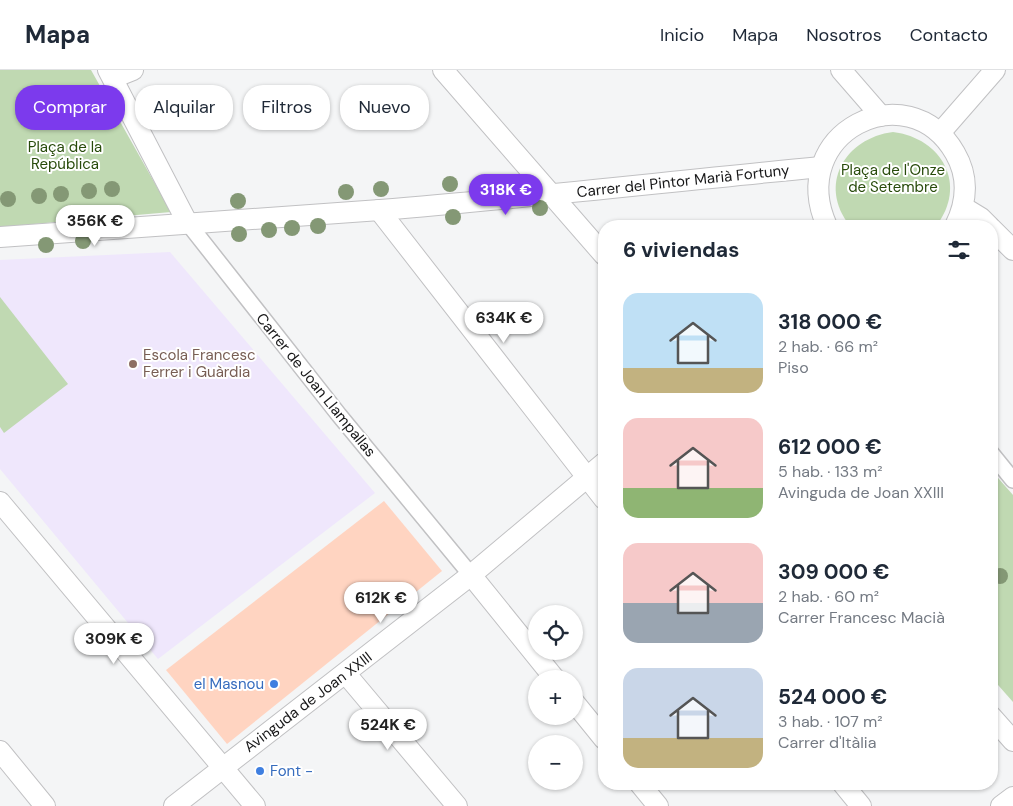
<!DOCTYPE html>
<html lang="es">
<meta charset="utf-8">
<style>
:root{--surface:#fff;--page:#f2f2f3;--text:#1f2937;--muted:#747a83;--line:#e0e1e3;--accent:#7c3aed}
body{margin:0;font-family:"DM Sans",sans-serif;background:var(--page);color:var(--text);height:100vh;display:flex;flex-direction:column;font-size:19px;white-space:nowrap}
*{box-sizing:border-box;margin:0}
p{font-size:16px;color:var(--muted)}
.icon{flex:none;width:28px;height:28px;fill:none;stroke:currentColor;stroke-width:2;stroke-linecap:round;stroke-linejoin:round}
.map{position:relative;flex:1;overflow:hidden}
.drawer{position:absolute;left:598px;top:150px;width:400px;height:570px;display:flex;flex-direction:column;background:var(--surface);border-radius:20px;box-shadow:0 1px 4px #0004}
.drawer>*{flex:none}
.banner{position:absolute;left:15px;top:15px;width:475px;height:45px;display:flex;gap:10px}
.controls{position:absolute;left:528px;top:535px;display:grid;gap:10px}
.controls a{display:grid;place-items:center;width:55px;height:55px;border-radius:50%;background:var(--surface);box-shadow:0 1px 4px #0004;font-size:25px}
.price{position:absolute;translate:-50% -42px;padding:0 11px;border-radius:18px;background:#fff;color:#222;font-size:16px;line-height:32px;filter:drop-shadow(0 1px 2px #0008)}
.price::after{content:'';position:absolute;left:50%;top:30px;width:15px;height:11px;margin-left:-8px;background:inherit;clip-path:polygon(0 0,100% 0,50% 100%)}
.price.selected{background:var(--accent);color:#fff}
ul{padding:0;list-style:none}
li{display:flex;align-items:center;gap:15px;height:125px;padding:0 25px}
li span{display:grid;place-items:center;flex:none;width:140px;height:100px;border-radius:15px;color:#555}
li>.icon{margin-inline-start:auto}
span .icon{width:60px;height:60px;fill:#fffc;stroke-width:1}
li b{font-size:21px}
h2{display:flex;justify-content:space-between;align-items:center;height:60px;padding:0 25px;font-size:21px}
.pill{padding:0 18px;border-radius:20px;background:var(--surface);box-shadow:0 1px 4px #0004;font-size:18px;line-height:45px}
.pill.selected{background:var(--accent);color:#fff}
header{display:flex;align-items:center;gap:30px;box-sizing:border-box;height:70px;padding:0 25px;background:var(--surface);border-bottom:1px solid var(--line)}
header strong{font-size:24px}
nav{display:flex;gap:28px;margin-inline-start:auto;font-size:18px}
.map>svg:first-child{display:block}
.education{fill:#efe7fc}
.green{fill:#c0d9b2}
.building{fill:#ffd4c1}
.lines{fill:none;stroke-linecap:round;stroke-linejoin:round}
.pedestrian-casing{stroke:#c1c1c3;stroke-width:18}
.minor-casing{stroke:#c1c1c3;stroke-width:22}
.pedestrian{stroke:#fff;stroke-width:15}
.minor{stroke:#fff;stroke-width:20}
.tree{fill:#849875}
.education-dot{fill:#8d6e63;stroke:#fff;stroke-width:2}
.shop-dot{fill:#3f7fe0;stroke:#fff;stroke-width:2}
.labels{text-anchor:middle;stroke-width:4;stroke-linejoin:round;paint-order:stroke}
.park-label{font-size:15px;fill:#284b0b;stroke:#fff}
.street-label{font-size:15px;fill:#171718;stroke:#fff}
.education-label{font-size:15px;fill:#785e54;stroke:#fff;text-anchor:start}
.shop-label{font-size:15px;fill:#366cbe;stroke:#fff;text-anchor:end}
</style>
<header>
<strong>Mapa</strong>
<nav><a>Inicio</a><a>Mapa</a><a>Nosotros</a><a>Contacto</a></nav>
</header>
<div class="map">
<svg width="1013" height="736" viewBox="0 0 1013 736">
<rect width="100%" height="100%" fill="#f4f5f6"/>
<!-- education -->
<polygon class="education" points="170,182 375,423 158,589 0,399 0,190"/>
<!-- green -->
<g class="green">
<polygon points="0,0 91,0 171,142 0,157"/>
<path d="M 893,62 C 942,68 968,115 936,156 L 850,156 C 817,115 845,68 893,62 Z"/>
<polygon points="0,227 68,314 4,363 0,357"/>
<polygon points="991,400 1013,425 1013,632 991,607"/>
</g>
<!-- building -->
<polygon class="building" points="384,431 442,501 227,674 166,600"/>
<g class="lines">
<!-- pedestrian casing -->
<g class="pedestrian-casing">
<g id="pedestrian">
<polyline points="187,152 339,345 471,505"/>
<polyline points="991,383 1013,410"/>
</g>
</g>
<!-- minor casing -->
<g class="minor-casing">
<g id="minor">
<polyline points="108,0 187,152"/>
<polyline points="443,0 604,185"/>
<polyline points="841,0 881,46"/>
<polyline points="113,8 133,0"/>
<polyline points="940,63 995,0"/>
<polyline points="963,137 981,148 989,156"/>
<polyline points="379,140 604,429"/>
<path d="M 827,156 C 785,63 908,1 955,83 C 969,107 967,132 955,156"/>
<polyline points="991,158 1013,180"/>
<path d="M 0,167 C 127,157 253,150 380,140 C 527,128 674,111 821,97"/>
<polyline points="0,432 255,736"/>
<polyline points="471,505 555,609"/>
<polyline points="346,604 457,736"/>
<polyline points="574,632 604,669"/>
<polyline points="991,646 1013,671"/>
<polyline points="0,681 45,736"/>
<polyline points="640,714 658,736"/>
<polyline points="843,714 861,736"/>
<polyline points="174,736 471,505 604,393"/>
<polyline points="1001,736 1013,727"/>
</g>
</g>
<!-- pedestrian -->
<use href="#pedestrian" class="pedestrian"/>
<!-- minor -->
<use href="#minor" class="minor"/>
</g>
<!-- trees -->
<g class="tree">
<circle cx="450" cy="114" r="8"/>
<circle cx="112" cy="119" r="8"/>
<circle cx="381" cy="119" r="8"/>
<circle cx="89" cy="121" r="8"/>
<circle cx="346" cy="122" r="8"/>
<circle cx="61" cy="124" r="8"/>
<circle cx="39" cy="126" r="8"/>
<circle cx="8" cy="129" r="8"/>
<circle cx="238" cy="131" r="8"/>
<circle cx="540" cy="138" r="8"/>
<circle cx="453" cy="147" r="8"/>
<circle cx="318" cy="156" r="8"/>
<circle cx="292" cy="158" r="8"/>
<circle cx="269" cy="160" r="8"/>
<circle cx="239" cy="164" r="8"/>
<circle cx="83" cy="171" r="8"/>
<circle cx="46" cy="175" r="8"/>
<circle cx="1000" cy="506" r="8"/>
</g>
<!-- markers -->
<circle class="education-dot" cx="133" cy="294" r="5"/>
<g class="shop-dot">
<circle cx="274" cy="614" r="5"/>
<circle cx="260" cy="701" r="5"/>
</g>
<g class="labels">
<!-- park labels -->
<g class="park-label">
<text x="65" y="82">Plaça de la<tspan x="65" dy="17">República</tspan></text>
<text x="893" y="105">Plaça de l'Onze<tspan x="893" dy="17">de Setembre</tspan></text>
</g>
<!-- street labels -->
<g class="street-label">
<text transform="translate(683 111) rotate(-6)" y="5">Carrer del Pintor Marià Fortuny</text>
<text transform="translate(316 315) rotate(51)" y="5">Carrer de Joan Llampallas</text>
<text transform="translate(308 632) rotate(-37)" y="5">Avinguda de Joan XXIII</text>
</g>
<!-- education labels -->
<g class="education-label">
<text x="143" y="290">Escola Francesc<tspan x="143" dy="17">Ferrer i Guàrdia</tspan></text>
</g>
<!-- shop labels -->
<g class="shop-label">
<text x="264" y="619">el Masnou</text>
<text x="270" y="706" text-anchor="start">Font -</text>
</g>
</g>
</svg>
<div class="controls">
<a><svg class="icon" aria-label="locate" viewBox="0 0 24 24"><circle cx="12" cy="12" r="6"/><path d="M12 2v4M12 18v4M2 12h4M18 12h4"/></svg></a>
<a>+</a>
<a>−</a>
</div>
<b class="price selected" style="left:506px;top:146px">318K €</b>
<b class="price" style="left:95px;top:177px">356K €</b>
<b class="price" style="left:504px;top:274px">634K €</b>
<b class="price" style="left:381px;top:554px">612K €</b>
<b class="price" style="left:114px;top:595px">309K €</b>
<b class="price" style="left:388px;top:681px">524K €</b>
<div class="banner">
<a class="pill selected">Comprar</a>
<a class="pill">Alquilar</a>
<a class="pill">Filtros</a>
<a class="pill">Nuevo</a>
</div>
<section class="drawer">
<h2>6 viviendas<svg class="icon" aria-label="filters" viewBox="0 0 24 24"><path d="M4 7h16M4 17h16"/><circle cx="9" cy="7" r="2"/><circle cx="15" cy="17" r="2"/></svg></h2>
<ul>
<li><span style="background:linear-gradient(#bfe0f5 75%,#c2b280 0)"><svg class="icon" aria-label="home" viewBox="0 0 24 24"><path d="M3 11l9-7 9 7M6 9v11h12V9"/></svg></span><div><b>318 000 €</b><p>2 hab. · 66 m²</p><p>Piso</p></div></li>
<li><span style="background:linear-gradient(#f6c9c9 70%,#8fb573 0)"><svg class="icon" aria-label="home" viewBox="0 0 24 24"><path d="M3 11l9-7 9 7M6 9v11h12V9"/></svg></span><div><b>612 000 €</b><p>5 hab. · 133 m²</p><p>Avinguda de Joan XXIII</p></div></li>
<li><span style="background:linear-gradient(#f6c9c9 60%,#9aa5b1 0)"><svg class="icon" aria-label="home" viewBox="0 0 24 24"><path d="M3 11l9-7 9 7M6 9v11h12V9"/></svg></span><div><b>309 000 €</b><p>2 hab. · 60 m²</p><p>Carrer Francesc Macià</p></div></li>
<li><span style="background:linear-gradient(#c9d6e8 70%,#c2b280 0)"><svg class="icon" aria-label="home" viewBox="0 0 24 24"><path d="M3 11l9-7 9 7M6 9v11h12V9"/></svg></span><div><b>524 000 €</b><p>3 hab. · 107 m²</p><p>Carrer d'Itàlia</p></div></li>
</ul>
</section>
</div>
